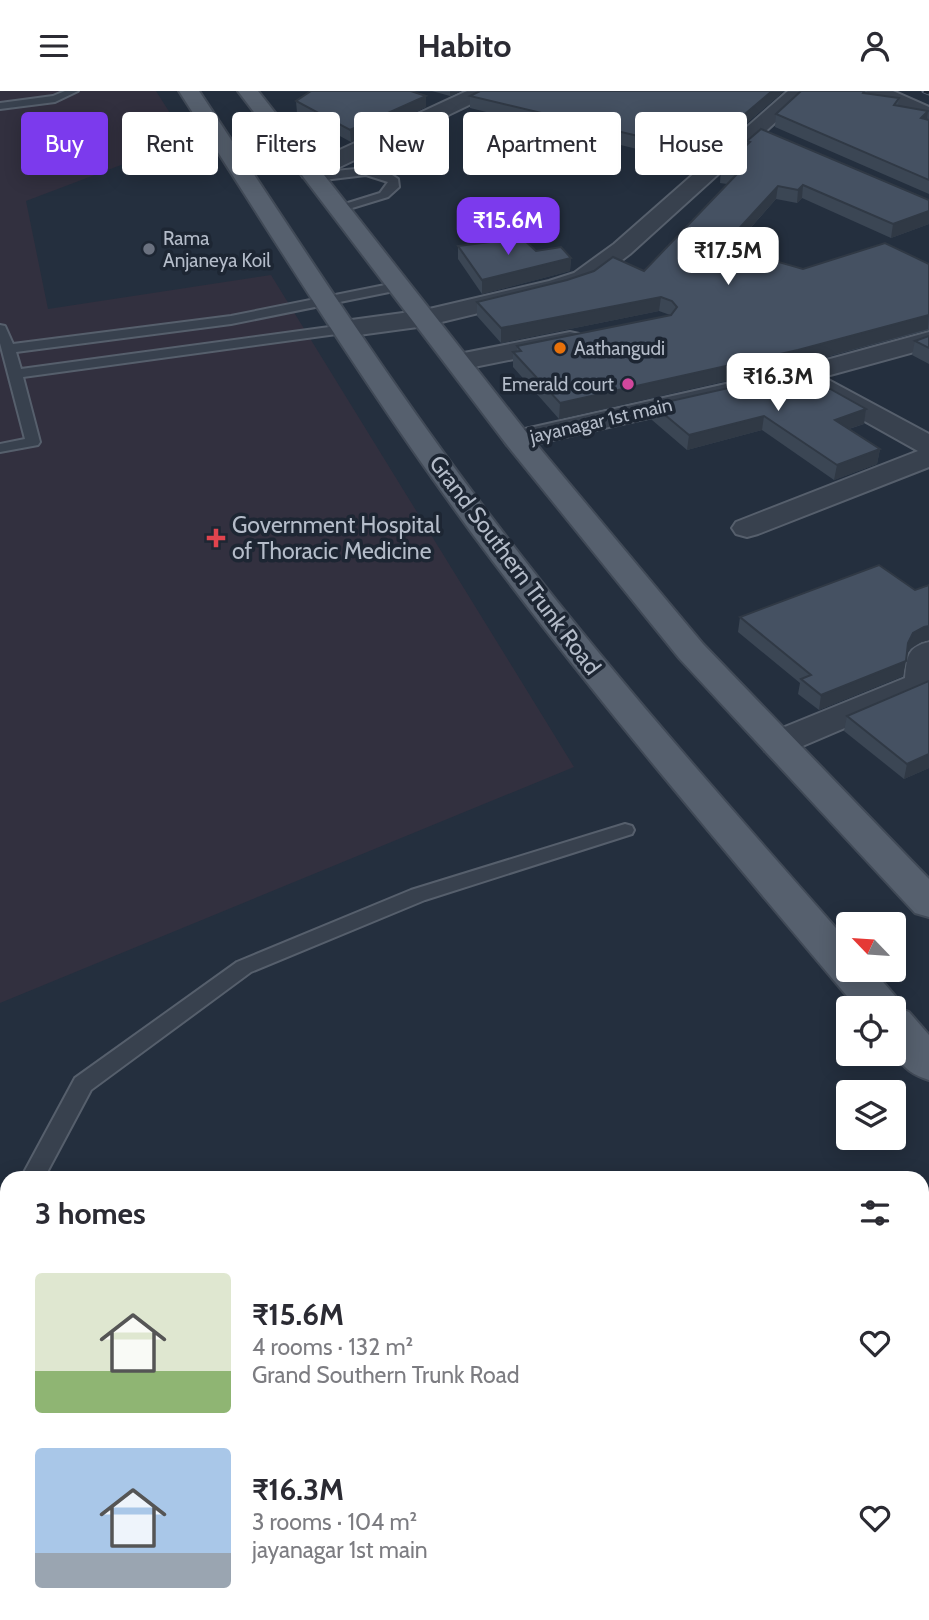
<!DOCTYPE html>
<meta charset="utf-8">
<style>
:root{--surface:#fff;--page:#f2f2f3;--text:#2b2b33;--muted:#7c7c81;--accent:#7c3aed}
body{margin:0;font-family:Cabin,sans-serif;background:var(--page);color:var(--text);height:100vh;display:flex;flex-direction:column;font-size:26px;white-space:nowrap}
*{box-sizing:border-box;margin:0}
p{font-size:23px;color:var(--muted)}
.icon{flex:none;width:38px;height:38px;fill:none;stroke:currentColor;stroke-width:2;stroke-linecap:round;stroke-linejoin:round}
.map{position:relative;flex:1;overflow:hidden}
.side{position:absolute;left:0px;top:1080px;width:929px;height:450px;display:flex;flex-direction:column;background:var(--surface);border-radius:21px 21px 0 0;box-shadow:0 4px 18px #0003}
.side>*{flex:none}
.hud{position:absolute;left:21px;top:21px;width:887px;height:63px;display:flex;gap:14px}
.needle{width:46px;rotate:295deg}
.buttons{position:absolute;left:836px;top:821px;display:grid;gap:14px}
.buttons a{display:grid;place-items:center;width:70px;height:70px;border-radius:7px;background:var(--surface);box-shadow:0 4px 18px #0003;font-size:35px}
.price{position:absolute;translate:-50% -60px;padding:0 16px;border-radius:14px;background:#fff;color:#222;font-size:23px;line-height:46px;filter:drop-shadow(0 2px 4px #0008)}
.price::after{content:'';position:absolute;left:50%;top:42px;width:21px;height:16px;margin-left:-10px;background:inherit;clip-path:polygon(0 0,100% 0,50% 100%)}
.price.on{background:var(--accent);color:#fff}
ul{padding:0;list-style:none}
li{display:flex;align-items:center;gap:21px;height:175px;padding:0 35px}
li span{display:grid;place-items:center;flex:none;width:196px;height:140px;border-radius:7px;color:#555}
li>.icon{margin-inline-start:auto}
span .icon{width:84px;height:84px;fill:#fffc;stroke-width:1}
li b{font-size:30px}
h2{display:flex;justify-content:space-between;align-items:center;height:84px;padding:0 35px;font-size:30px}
.chip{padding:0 24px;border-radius:7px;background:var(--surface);box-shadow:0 4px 18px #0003;font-size:24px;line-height:63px}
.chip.on{background:var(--accent);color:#fff}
header{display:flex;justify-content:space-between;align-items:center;height:91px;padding:0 35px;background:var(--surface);font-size:32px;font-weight:700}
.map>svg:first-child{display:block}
.medical{fill:#32303f}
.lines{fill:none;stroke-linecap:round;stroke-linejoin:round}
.lane-casing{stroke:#565f6c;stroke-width:4}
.street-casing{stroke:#565f6c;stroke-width:4}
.primary-casing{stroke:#414a57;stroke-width:4}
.lane{fill:#38414e;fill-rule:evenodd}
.street{fill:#38414e;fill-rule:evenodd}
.primary{fill:#56606e;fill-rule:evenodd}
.rail-casing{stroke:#5a6575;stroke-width:5}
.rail{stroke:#1d2633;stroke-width:3.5;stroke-dasharray:10;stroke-linecap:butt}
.wall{fill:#3b4654}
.shaded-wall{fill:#303945}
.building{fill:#455162;stroke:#303945;stroke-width:2}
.worship-dot{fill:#6b7280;stroke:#1d2633;stroke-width:2.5}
.food-dot{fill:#e8710a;stroke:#1d2633;stroke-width:2.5}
.hotel-dot{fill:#d1479c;stroke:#1d2633;stroke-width:2.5}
.health-dot{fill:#e0444e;stroke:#1d2633;stroke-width:2.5}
.labels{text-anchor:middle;stroke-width:7;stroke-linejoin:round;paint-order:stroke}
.far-poi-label{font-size:19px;fill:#b4bcc9;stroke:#1d2633;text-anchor:start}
.far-street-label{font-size:19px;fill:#b4bcc9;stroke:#1d2633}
.poi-label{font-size:23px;fill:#b4bcc9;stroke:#1d2633;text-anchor:start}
.street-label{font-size:23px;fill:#b4bcc9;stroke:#1d2633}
</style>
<header><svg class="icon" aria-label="menu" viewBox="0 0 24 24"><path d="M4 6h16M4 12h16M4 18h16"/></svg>Habito<svg class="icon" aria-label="person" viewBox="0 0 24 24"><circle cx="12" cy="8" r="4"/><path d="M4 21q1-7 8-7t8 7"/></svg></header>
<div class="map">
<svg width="929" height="1529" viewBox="0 0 929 1529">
<rect width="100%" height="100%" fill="#242f3e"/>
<!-- medical -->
<polygon class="medical" points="0,0 156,0 187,49 26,110 48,218 271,184 574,676 0,912"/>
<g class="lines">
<!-- lane casing -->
<g class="lane-casing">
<g id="lane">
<polygon points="65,0 78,0 55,11 0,18 0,12 53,5"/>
<polygon points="366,77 389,82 398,88 399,96 388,106 339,121 335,120 335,116 380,102 388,91 366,84 315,90 309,87 335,80"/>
<polygon points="400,191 404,192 404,198 231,233 16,261 21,278 344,234 350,238 344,242 23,286 40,351 38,354 0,361 0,353 25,348 0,252 0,234 5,235 13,253 231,225"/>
<polygon points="625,733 632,735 634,739 632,743 425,809 251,881 91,999 44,1087 21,1087 75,987 237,871 411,799"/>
<polygon points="7,1123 7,1153 0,1156 0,1126"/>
<polygon points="0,1257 7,1259 7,1305 0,1303"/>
<polygon points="670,1522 705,1522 707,1529 673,1529"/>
</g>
</g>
<!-- street casing -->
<g class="street-casing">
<g id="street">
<polygon points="467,0 493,0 490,4 319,86 303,86 300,81 303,76"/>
<polygon points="788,0 810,0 630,163 592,192 566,201 425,235 344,246 335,243 331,238 335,233 344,230 425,219 549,190 574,182 614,153"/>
<polygon points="866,0 893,0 929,16 929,30 869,4"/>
<polygon points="570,241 579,243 583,249 579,255 459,279 450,277 446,271 450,265 459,263"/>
<polygon points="929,241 929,257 823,286 929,343 929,376 758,443 747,446 736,443 732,437 736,431 918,360 811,300 807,294 810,290 517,357 507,354 503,348 507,342 797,277"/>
<path d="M 929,551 L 929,601 L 791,660 L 778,663 L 765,660 L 760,652 L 765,644 L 905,587 C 907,566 907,556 929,551 Z"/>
</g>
</g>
<!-- primary casing -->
<g class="primary-casing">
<g id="primary">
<path d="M 179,0 L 199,0 C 295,145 389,292 495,431 C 606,577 728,714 849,852 L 849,878 L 872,878 L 896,906 L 901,918 L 909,921 L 929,944 L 929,989 C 889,977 894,952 894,917 L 857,917 C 727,762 595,608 474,445 C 368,301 275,150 179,0 Z"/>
<polygon points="238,0 258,0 527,342 703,553 929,788 929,826 915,822 679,567 507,354"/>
</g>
</g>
<!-- lane -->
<use href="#lane" class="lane"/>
<!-- street -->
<use href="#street" class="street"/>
<!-- primary -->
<use href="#primary" class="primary"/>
<!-- rail casing -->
<g class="rail-casing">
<polyline id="rail" points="924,0 929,2"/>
</g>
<!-- rail -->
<use href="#rail" class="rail"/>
</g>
<!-- wall -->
<g class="wall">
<polygon points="432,0 461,0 450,5"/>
<polygon points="480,0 784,0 718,57 664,45 641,59 470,17 470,5"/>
<polygon points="801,0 867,0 867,2 899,7 898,14 929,29 929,103 775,36 776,23"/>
<polygon points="296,10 426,16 351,51 297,22"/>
<polygon points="747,50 929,109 929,133 891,147 802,107 797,112 776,108 732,158 803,178 929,173 929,239 796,274 559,328 513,276 513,261 517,260 517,255 670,224 659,220 501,252 477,225 477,211 644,180 727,93 720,92 721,78 747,53"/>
<polygon points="458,155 536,160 571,167 570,180 482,203 458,168"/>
<polygon points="929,245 929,273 912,264 915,250"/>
<polygon points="653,314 866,318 864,333 849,338 880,358 877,373 834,389 762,339 687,359 652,329"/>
<polygon points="929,494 929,549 921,551 910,558 906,565 903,585 819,619 798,603 800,592 738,541 740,526 915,499"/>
<polygon points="929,590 929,677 904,688 844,640 847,625"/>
</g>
<!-- shaded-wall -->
<g class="shaded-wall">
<polygon points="450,0 461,0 450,5"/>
<polygon points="772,0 784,0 718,57 719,45"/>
<polygon points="426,5 426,16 351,51 350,39"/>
<polygon points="928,20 926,33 921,27"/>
<polygon points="665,33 664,45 641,59 642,46"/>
<polygon points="803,94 802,107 797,112 798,99"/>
<polygon points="778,95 776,108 722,169 723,155"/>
<polygon points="929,120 929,133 891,147 893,133"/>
<polygon points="571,167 570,180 482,203 482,189"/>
<polygon points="661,206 659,220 501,252 501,237"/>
<polygon points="929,224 928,238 796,274 559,328 560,312"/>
<polygon points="866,318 864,333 832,343 835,329"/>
<polygon points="764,325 762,339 687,359 689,344"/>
<polygon points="880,358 877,373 834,389 837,374"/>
<polygon points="929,535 929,549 921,551 910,558 905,567 908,552 913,542 924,536"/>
<polygon points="906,570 903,585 819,619 821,604"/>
<polygon points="929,663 929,677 904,688 907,673"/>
</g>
<!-- building -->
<g class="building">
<polygon points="311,0 411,0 426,5 350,39 296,10"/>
<polygon points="480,0 772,0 719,45 665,33 642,46 470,5"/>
<polygon points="801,0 864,0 863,2 899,7 894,14 928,20 921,27 929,29 929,89 776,23"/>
<polygon points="761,38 929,109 929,120 893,133 803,94 798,99 778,95 723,155 803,178 885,152 929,173 929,224 798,259 560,312 513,261 521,260 517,255 671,224 677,216 672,210 661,206 501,237 477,211 567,189 594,180 613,166 644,180 738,82 721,78 750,51 747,50"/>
<polygon points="522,147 536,160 561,156 571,167 482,189 458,155"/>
<polygon points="929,245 929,257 915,250"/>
<polygon points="800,281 866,318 835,329 880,358 837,374 764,325 689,344 653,314"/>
<polygon points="879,474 915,499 929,494 929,535 924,536 913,542 908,552 906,570 821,604 801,588 811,584 740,526"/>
<polygon points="929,590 929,663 907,673 847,625"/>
</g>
<!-- markers -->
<circle class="worship-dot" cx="149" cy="158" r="7"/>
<circle class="food-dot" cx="560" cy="257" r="7"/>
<circle class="hotel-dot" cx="628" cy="293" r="7"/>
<path class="health-dot" d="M212.5 436.5h7v7h7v7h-7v7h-7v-7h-7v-7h7z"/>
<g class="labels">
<!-- far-poi labels -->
<g class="far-poi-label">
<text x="163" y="154">Rama<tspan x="163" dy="22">Anjaneya Koil</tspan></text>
<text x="574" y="264">Aathangudi</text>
<text x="614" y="300" text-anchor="end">Emerald court</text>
</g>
<!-- far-street labels -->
<g class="far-street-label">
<text transform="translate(601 329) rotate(-13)" y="7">jayanagar 1st main</text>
</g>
<!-- poi labels -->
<g class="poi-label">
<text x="232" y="442">Government Hospital<tspan x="232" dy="26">of Thoracic Medicine</tspan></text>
</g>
<!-- street labels -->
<g class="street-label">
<text transform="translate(515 474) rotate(53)" y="8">Grand Southern Trunk Road</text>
</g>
</g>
</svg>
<div class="buttons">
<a><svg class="needle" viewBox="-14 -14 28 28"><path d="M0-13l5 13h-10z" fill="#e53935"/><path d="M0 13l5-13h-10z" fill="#7c7c81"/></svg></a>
<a><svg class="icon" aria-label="locate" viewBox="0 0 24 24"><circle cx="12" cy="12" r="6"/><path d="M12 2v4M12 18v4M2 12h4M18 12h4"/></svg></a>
<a><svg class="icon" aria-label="layers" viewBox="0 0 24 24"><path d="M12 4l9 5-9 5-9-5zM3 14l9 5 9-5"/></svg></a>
</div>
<b class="price on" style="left:508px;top:166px">₹15.6M</b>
<b class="price" style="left:728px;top:196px">₹17.5M</b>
<b class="price" style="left:778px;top:322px">₹16.3M</b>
<div class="hud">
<a class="chip on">Buy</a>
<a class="chip">Rent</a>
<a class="chip">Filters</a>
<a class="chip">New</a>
<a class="chip">Apartment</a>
<a class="chip">House</a>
</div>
<section class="side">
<h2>3 homes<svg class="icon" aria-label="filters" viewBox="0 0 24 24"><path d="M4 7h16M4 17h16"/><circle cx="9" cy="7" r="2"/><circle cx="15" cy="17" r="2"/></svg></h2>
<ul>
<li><span style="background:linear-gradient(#dfe7d0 70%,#8fb573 0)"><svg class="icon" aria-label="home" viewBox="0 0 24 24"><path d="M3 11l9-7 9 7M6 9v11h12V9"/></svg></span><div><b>₹15.6M</b><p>4 rooms · 132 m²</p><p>Grand Southern Trunk Road</p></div><svg class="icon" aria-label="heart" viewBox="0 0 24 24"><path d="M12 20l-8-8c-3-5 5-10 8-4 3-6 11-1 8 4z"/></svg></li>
<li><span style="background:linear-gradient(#a9c7e8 75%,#9aa5b1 0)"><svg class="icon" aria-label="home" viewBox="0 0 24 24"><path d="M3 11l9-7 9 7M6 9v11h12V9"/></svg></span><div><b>₹16.3M</b><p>3 rooms · 104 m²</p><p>jayanagar 1st main</p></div><svg class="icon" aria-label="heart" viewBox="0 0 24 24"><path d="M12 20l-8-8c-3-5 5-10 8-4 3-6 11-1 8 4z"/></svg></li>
</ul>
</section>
</div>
